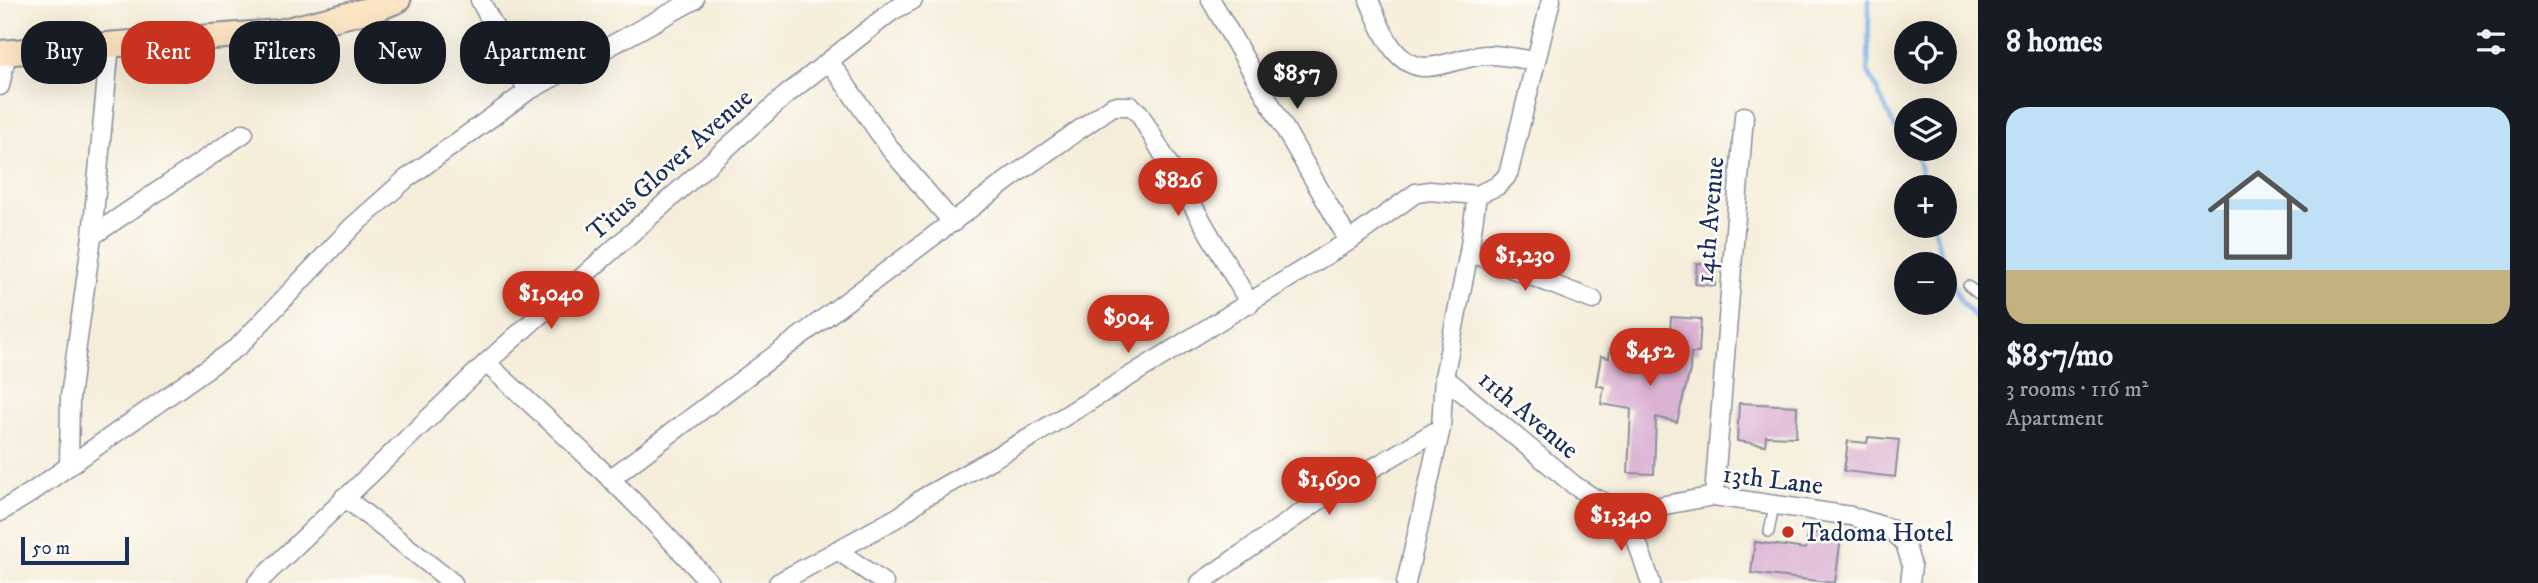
<!DOCTYPE html>
<meta charset="utf-8">
<style>
:root{--surface:#171b24;--page:#20242c;--text:#f1f3f6;--muted:#9ea1a6;--line:#363941;--accent:#c8321e}
body{margin:0;font-family:"IM FELL DW Pica",serif;background:var(--page);color:var(--text);height:100vh;display:flex;flex-direction:column;font-size:26px;white-space:nowrap}
*{box-sizing:border-box;margin:0}
p{font-size:23px;color:var(--muted)}
.icon{flex:none;width:38px;height:38px;fill:none;stroke:currentColor;stroke-width:2;stroke-linecap:round;stroke-linejoin:round}
.map{position:relative;flex:1;overflow:hidden}
.side{display:flex;flex-direction:column;background:var(--surface);width:560px}
.side>*{flex:none}
.hud{position:absolute;left:21px;top:21px;width:665px;height:63px;display:flex;gap:14px}
.tools{position:absolute;left:1894px;top:21px;display:grid;gap:14px}
.tools a{display:grid;place-items:center;width:63px;height:63px;border-radius:50%;background:var(--surface);box-shadow:0 7px 28px #0002;font-size:35px}
.scale{position:absolute;left:21px;bottom:18px;width:108px;box-sizing:border-box;padding-left:7px;border:4px solid #1b2f5e;border-top:0;font-size:19px;line-height:24px;white-space:nowrap;color:#1b2f5e;-webkit-text-stroke:5px #fdfcf7;paint-order:stroke}
.price{position:absolute;translate:-50% -60px;padding:0 16px;border-radius:24px;background:var(--accent);color:#fff;font-size:23px;line-height:46px;filter:drop-shadow(0 2px 4px #0008)}
.price::after{content:'';position:absolute;left:50%;top:42px;width:21px;height:16px;margin-left:-10px;background:inherit;clip-path:polygon(0 0,100% 0,50% 100%)}
.price.current{background:#222;color:#fff}
ul{padding:0;list-style:none}
li{display:grid;align-content:center;gap:14px;height:371px;padding:0 28px}
li+li{border-top:2px solid var(--line)}
li span{display:grid;place-items:center;height:217px;border-radius:21px;color:#555}
li>.icon{margin-inline-start:auto}
span .icon{width:126px;height:126px;fill:#fffc;stroke-width:1}
li b{font-size:30px}
h2{display:flex;justify-content:space-between;align-items:center;height:84px;padding:0 28px;font-size:30px}
.pill{padding:0 24px;border-radius:28px;background:var(--surface);box-shadow:0 7px 28px #0002;font-size:24px;line-height:63px}
.pill.current{background:var(--accent);color:#fff}
main{display:flex;flex:1;min-height:0}
.map>svg:first-child{display:block}
.lines{fill:none;stroke-linecap:round;stroke-linejoin:round}
.stream{stroke:#74afe5;stroke-width:4.5}
.building{fill:#dbb2d3}
.lane-casing{stroke:#888e9c;stroke-width:12}
.street-casing{stroke:#888e9c;stroke-width:21}
.secondary-casing{stroke:#888e9c;stroke-width:28}
.lane{stroke:#fff;stroke-width:9}
.street{stroke:#fff;stroke-width:18}
.secondary{stroke:#fce5c4;stroke-width:24}
.poi-dot{fill:#c8321e;stroke:#fdfcf7;stroke-width:2.5}
.labels{text-anchor:middle;stroke-width:5;stroke-linejoin:round;paint-order:stroke}
.street-label{font-size:26px;fill:#1b2f5e;stroke:#fdfcf7}
.poi-label{font-size:26px;fill:#1b2f5e;stroke:#fdfcf7;text-anchor:start}
</style>
<main>
<div class="map">
<svg width="1978" height="583" viewBox="0 0 1978 583">
<rect width="100%" height="100%" fill="#fdfcf7"/>
<filter id="ink" filterUnits="userSpaceOnUse"><feTurbulence type="fractalNoise" baseFrequency=".0143" numOctaves="2"/><feDisplacementMap in="SourceGraphic" scale="14" xChannelSelector="R" yChannelSelector="G"/><feConvolveMatrix kernelMatrix="1 2 1 2 8 2 1 2 1" color-interpolation-filters="sRGB"/></filter>
<filter id="wash" filterUnits="userSpaceOnUse"><feTurbulence type="fractalNoise" baseFrequency=".00686" numOctaves="4" result="noise"/><feDisplacementMap in="SourceGraphic" scale="28" xChannelSelector="R" yChannelSelector="G"/><feGaussianBlur stdDeviation="1.57" result="paint"/><feColorMatrix in="noise" values="0 0 0 0 0 0 0 0 0 0 0 0 0 0 0 0 0 1.4 0 .05"/><feComposite in="paint" operator="in"/></filter>
<g filter="url(#wash)">
<rect width="100%" height="100%" fill="#f5edd9"/>
<g class="lines">
<!-- stream -->
<g class="stream">
<polyline points="1869,0 1868,71 1893,124 1906,142"/>
<polyline points="1910,149 1918,160 1925,187"/>
<polyline points="1934,226 1939,248 1961,301 1978,322"/>
</g>
</g>
<g id="blocks">
<!-- building -->
<g class="building">
<polygon points="1697,263 1716,264 1715,286 1695,284"/>
<polygon points="1671,317 1701,319 1699,353 1691,353 1690,370 1677,422 1656,417 1654,474 1628,473 1631,409 1601,404 1604,387 1596,385 1601,356 1609,358 1610,349 1661,358 1662,349 1669,350"/>
<polygon points="1739,403 1797,406 1796,437 1766,436 1765,445 1737,441"/>
<polygon points="1868,437 1899,440 1895,477 1844,471 1848,441 1867,443"/>
<polygon points="1808,532 1841,537 1835,583 1751,573 1755,542 1806,549"/>
</g>
</g>
</g>
<g filter="url(#ink)">
<use href="#blocks" fill-opacity="0" stroke="#888e9c" stroke-width="2"/>
<g class="lines">
<!-- lane casing -->
<g class="lane-casing">
<g id="lane">
<polyline points="1968,286 1978,294"/>
<polyline points="1769,532 1774,505"/>
</g>
</g>
<!-- street casing -->
<g class="street-casing">
<g id="street">
<polyline points="480,0 528,91"/>
<polyline points="1211,0 1349,241"/>
<path d="M 1369,0 C 1380,25 1393,68 1427,67 C 1446,66 1466,56 1486,55 C 1502,54 1520,59 1535,61"/>
<polyline points="829,61 891,150 953,223"/>
<polyline points="0,86 7,53"/>
<polyline points="92,236 244,133"/>
<polyline points="1469,252 1593,300"/>
<path d="M 486,363 C 564,433 640,504 710,583"/>
<polyline points="1444,377 1574,485 1594,498 1627,512 1651,583"/>
<polyline points="69,466 70,397 92,236 110,44"/>
<polyline points="610,479 1016,174 1113,106 1131,106 1139,113 1250,304"/>
<polyline points="1714,496 1744,116"/>
<polyline points="344,497 453,583"/>
<polyline points="0,512 32,492 239,346 352,227 406,179 528,91 694,0"/>
<polyline points="1627,512 1714,496 1851,516 1889,528 1905,543 1912,566 1910,583"/>
<polyline points="837,550 884,583"/>
<polyline points="257,583 486,363 786,95 892,11 913,0"/>
<polyline points="778,583 900,516 923,498 1031,437 1349,241 1416,193 1430,191 1477,195 1497,186 1506,177 1509,171 1551,0"/>
<polyline points="1200,583 1324,497 1441,428"/>
<polyline points="1406,583 1441,428 1444,377 1469,252 1477,195"/>
</g>
</g>
<!-- secondary casing -->
<g class="secondary-casing">
<polyline id="secondary" points="0,53 279,32 381,7 398,0"/>
</g>
<!-- lane -->
<use href="#lane" class="lane"/>
<!-- street -->
<use href="#street" class="street"/>
<!-- secondary -->
<use href="#secondary" class="secondary"/>
</g>
</g>
<!-- markers -->
<circle class="poi-dot" cx="1788" cy="532" r="7"/>
<g class="labels">
<!-- street labels -->
<g class="street-label">
<text transform="translate(669 164) rotate(-42)" y="9">Titus Glover Avenue</text>
<text transform="translate(1709 220) rotate(-85)" y="9">14th Avenue</text>
<text transform="translate(1529 414) rotate(40)" y="9">11th Avenue</text>
<text transform="translate(1773 479) rotate(7)" y="9">13th Lane</text>
</g>
<!-- poi labels -->
<g class="poi-label">
<text x="1802" y="541">Tadoma Hotel</text>
</g>
</g>
</svg>
<div class="tools">
<a><svg class="icon" aria-label="locate" viewBox="0 0 24 24"><circle cx="12" cy="12" r="6"/><path d="M12 2v4M12 18v4M2 12h4M18 12h4"/></svg></a>
<a><svg class="icon" aria-label="layers" viewBox="0 0 24 24"><path d="M12 4l9 5-9 5-9-5zM3 14l9 5 9-5"/></svg></a>
<a>+</a>
<a>−</a>
</div>
<div class="scale">50 m</div>
<b class="price current" style="left:1297px;top:111px">$857</b>
<b class="price" style="left:1178px;top:218px">$826</b>
<b class="price" style="left:1525px;top:293px">$1,230</b>
<b class="price" style="left:551px;top:331px">$1,040</b>
<b class="price" style="left:1128px;top:355px">$904</b>
<b class="price" style="left:1650px;top:388px">$452</b>
<b class="price" style="left:1329px;top:517px">$1,690</b>
<b class="price" style="left:1621px;top:553px">$1,340</b>
<div class="hud">
<a class="pill">Buy</a>
<a class="pill current">Rent</a>
<a class="pill">Filters</a>
<a class="pill">New</a>
<a class="pill">Apartment</a>
</div>
</div>
<section class="side">
<h2>8 homes<svg class="icon" aria-label="filters" viewBox="0 0 24 24"><path d="M4 7h16M4 17h16"/><circle cx="9" cy="7" r="2"/><circle cx="15" cy="17" r="2"/></svg></h2>
<ul>
<li><span style="background:linear-gradient(#bfe0f5 75%,#c2b280 0)"><svg class="icon" aria-label="home" viewBox="0 0 24 24"><path d="M3 11l9-7 9 7M6 9v11h12V9"/></svg></span><div><b>$857/mo</b><p>3 rooms · 116 m²</p><p>Apartment</p></div></li>
</ul>
</section>
</main>
